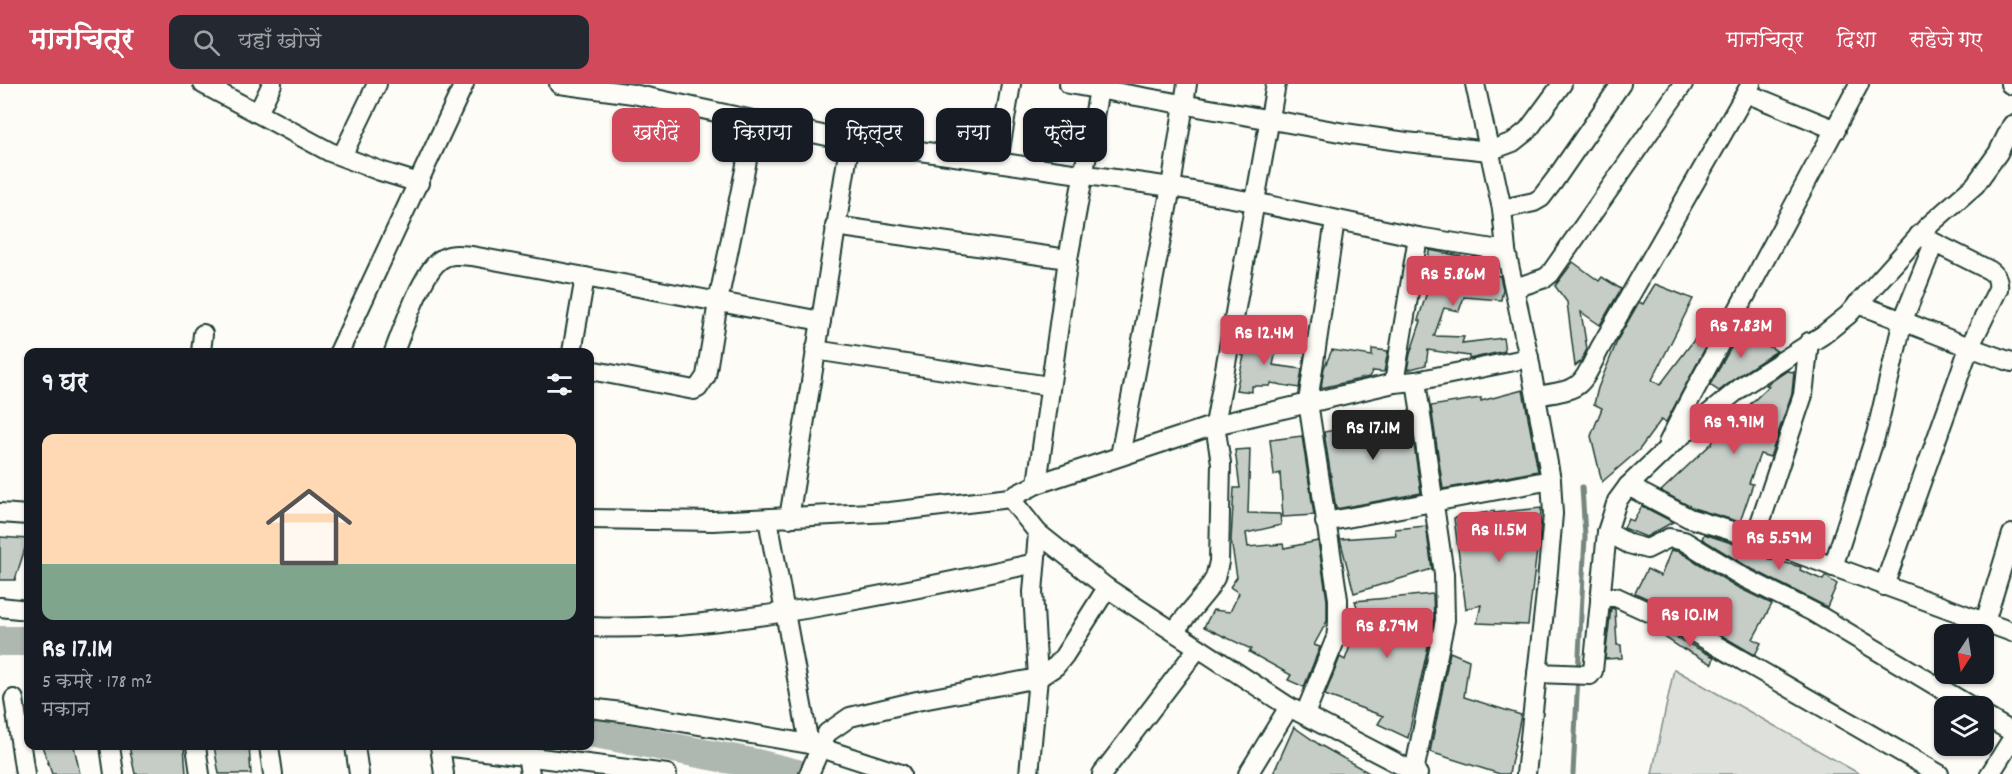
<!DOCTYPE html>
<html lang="hi">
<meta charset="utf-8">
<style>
:root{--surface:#171b24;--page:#242831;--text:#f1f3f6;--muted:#9ea1a6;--accent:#d1495b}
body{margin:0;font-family:Dekko,"Playpen Sans Deva",sans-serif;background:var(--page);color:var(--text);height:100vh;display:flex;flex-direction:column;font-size:22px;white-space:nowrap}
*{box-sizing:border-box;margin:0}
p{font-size:20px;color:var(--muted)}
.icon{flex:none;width:33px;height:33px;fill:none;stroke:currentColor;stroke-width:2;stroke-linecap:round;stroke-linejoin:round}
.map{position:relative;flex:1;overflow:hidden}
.drawer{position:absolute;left:24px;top:264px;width:570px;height:402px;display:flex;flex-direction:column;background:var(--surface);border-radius:12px;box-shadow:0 2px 4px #0004}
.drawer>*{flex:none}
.guide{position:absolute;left:612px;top:24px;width:570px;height:54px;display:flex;gap:12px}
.needle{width:39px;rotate:192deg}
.tools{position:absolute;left:1934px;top:540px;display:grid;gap:12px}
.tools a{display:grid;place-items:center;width:60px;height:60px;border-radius:12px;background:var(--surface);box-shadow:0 2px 4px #0004;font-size:30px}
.price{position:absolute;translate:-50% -51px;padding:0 14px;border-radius:6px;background:var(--accent);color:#fff;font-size:20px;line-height:39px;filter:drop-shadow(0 2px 3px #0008)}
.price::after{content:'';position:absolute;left:50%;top:36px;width:18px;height:14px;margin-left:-9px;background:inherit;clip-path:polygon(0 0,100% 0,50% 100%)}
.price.selected{background:#222;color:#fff}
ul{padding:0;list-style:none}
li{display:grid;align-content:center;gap:12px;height:318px;padding:0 18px}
li span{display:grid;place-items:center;height:186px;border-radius:12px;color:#555}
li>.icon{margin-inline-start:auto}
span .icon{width:108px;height:108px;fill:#fffc;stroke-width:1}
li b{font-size:26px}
h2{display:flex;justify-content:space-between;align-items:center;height:72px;padding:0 18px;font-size:26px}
.chip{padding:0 21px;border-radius:12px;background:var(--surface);box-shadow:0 2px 4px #0004;font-size:21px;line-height:54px}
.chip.selected{background:var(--accent);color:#fff}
header{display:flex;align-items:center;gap:36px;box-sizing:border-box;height:84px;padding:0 30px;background:var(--accent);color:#fff}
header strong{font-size:28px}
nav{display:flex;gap:33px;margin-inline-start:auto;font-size:21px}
.search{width:420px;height:54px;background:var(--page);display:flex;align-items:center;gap:15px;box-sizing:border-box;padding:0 21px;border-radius:12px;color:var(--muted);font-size:22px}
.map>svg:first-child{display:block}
.green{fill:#dde0db;stroke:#7e8e88;stroke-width:1.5}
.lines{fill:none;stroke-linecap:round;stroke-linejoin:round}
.stream{stroke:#75877f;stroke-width:5}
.river{stroke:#aeb8b1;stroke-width:30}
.building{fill:#c6cdc7;stroke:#1f3d34;stroke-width:1.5}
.minor-casing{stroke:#1f3d34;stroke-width:22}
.minor{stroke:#fdfcf7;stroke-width:18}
</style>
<header>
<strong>मानचित्र</strong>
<div class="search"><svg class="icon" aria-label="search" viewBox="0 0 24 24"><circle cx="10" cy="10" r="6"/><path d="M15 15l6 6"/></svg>यहाँ खोजें</div>
<nav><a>मानचित्र</a><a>दिशा</a><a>सहेजे गए</a></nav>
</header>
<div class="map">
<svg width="2012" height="690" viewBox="0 0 2012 690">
<rect width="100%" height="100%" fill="#fdfcf7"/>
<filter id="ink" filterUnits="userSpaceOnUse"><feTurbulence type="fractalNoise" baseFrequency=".0167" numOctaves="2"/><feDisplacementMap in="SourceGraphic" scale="12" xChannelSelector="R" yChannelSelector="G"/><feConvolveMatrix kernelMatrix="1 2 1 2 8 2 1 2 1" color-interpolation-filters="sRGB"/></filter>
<g filter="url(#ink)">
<!-- green -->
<polygon class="green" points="1674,585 1860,690 1652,690"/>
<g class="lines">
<!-- stream -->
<polyline class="stream" points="1573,690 1585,452 1582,403"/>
<!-- river -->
<g class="river">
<polyline points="0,557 28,557"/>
<polyline points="590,648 757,680 797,690"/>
</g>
</g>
<!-- building -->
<g class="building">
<polygon points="1429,166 1471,174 1468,185 1500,192 1503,205 1501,216 1464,213 1459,227 1444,224 1434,252 1464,253 1462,259 1503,254 1505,267 1469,275 1469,272 1428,266 1426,281 1407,286 1410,270 1421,237 1418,236 1427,208"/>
<polygon points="1573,178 1599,197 1602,193 1621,205 1600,241 1581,228 1587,265 1581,277 1575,282 1567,218 1555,202"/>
<polygon points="1655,200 1693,215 1652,296 1660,301 1710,235 1718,240 1666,338 1661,336 1639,366 1602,398 1591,352 1602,324 1594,320 1598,304 1618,255 1639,218 1643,220"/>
<polygon points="1252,246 1278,258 1273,281 1302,285 1299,304 1271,299 1270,302 1252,302 1252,308 1236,306 1244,272 1241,271"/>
<polygon points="1741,246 1777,267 1738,292 1719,307 1710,301"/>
<polygon points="1372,265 1388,267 1384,288 1373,287 1369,293 1321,304 1324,284 1332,266 1372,272"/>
<polygon points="1787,287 1794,288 1792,309 1770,373 1760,370 1749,399 1753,400 1740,438 1693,424 1661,407 1712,359 1715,350 1734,328 1739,331 1769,302 1766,301"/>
<polygon points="1523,306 1538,387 1443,405 1431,322 1481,314 1481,317"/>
<polygon points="1409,327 1421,409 1336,425 1324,348 1371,339 1371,335 1393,332 1392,328"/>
<polygon points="1302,352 1314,431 1283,433 1280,389 1274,391 1270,356"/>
<polygon points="1250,365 1248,429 1280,430 1281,441 1246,449 1248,463 1283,460 1284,464 1318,457 1327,516 1327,537 1314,561 1320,563 1304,603 1288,596 1291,591 1249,568 1251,565 1204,543 1213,526 1230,528 1239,509 1230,503 1237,493 1231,456 1234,404 1240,404 1235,366"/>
<polygon points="1642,422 1673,438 1646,453 1624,444 1628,435 1633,437"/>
<polygon points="1541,424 1539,466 1537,466 1528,541 1477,539 1481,521 1466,525 1454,434 1494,427 1494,429"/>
<polygon points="1426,442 1432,485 1354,509 1340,455 1396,451 1395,445"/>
<polygon points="1704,450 1771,472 1769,476 1782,476 1782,478 1801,483 1800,486 1823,496 1825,492 1837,500 1827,523 1748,483 1702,455"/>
<polygon points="0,453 28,455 15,496 0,496"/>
<polygon points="1671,466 1680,468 1737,503 1772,520 1753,555 1761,559 1755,571 1705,542 1710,542 1712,536 1655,518 1635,509 1647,485 1661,492"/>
<polygon points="1433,510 1434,535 1408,654 1378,640 1383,632 1325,611 1340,573 1345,576 1353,554 1358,553 1357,544 1361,535 1355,517"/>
<polygon points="1611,524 1615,525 1617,561 1621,561 1622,574 1605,575"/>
<polygon points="1666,548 1714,573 1712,580 1684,565 1684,566 1663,552"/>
<polygon points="1450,568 1469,576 1464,613 1521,631 1509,690 1500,690 1430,668"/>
<polygon points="1294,643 1320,661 1371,690 1273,690"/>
<polygon points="42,662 74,662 80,690 52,690"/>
<polygon points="129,662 184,662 186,690 135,690"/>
<polygon points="214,662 249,662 251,690 219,690"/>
</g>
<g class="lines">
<!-- minor casing -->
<g class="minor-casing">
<g id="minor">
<polyline points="203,0 330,68 380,87 419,99"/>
<polyline points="559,0 633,10 850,57 1171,103 1254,118 1418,153 1506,167"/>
<polyline points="1069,0 1345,49 1406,58 1489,67 1513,58 1528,46 1562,0"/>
<polyline points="1475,0 1502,125 1506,167 1529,274 1551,396 1553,430 1546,509 1526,690"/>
<polyline points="2010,0 2012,1"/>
<polyline points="1746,9 1836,46"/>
<polyline points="258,29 272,0"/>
<polyline points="342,72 377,0"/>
<polyline points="998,77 1011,0"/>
<polyline points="1502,125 1534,118 1541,114 1554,97 1621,0"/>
<polyline points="835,142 1068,175"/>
<polyline points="1515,204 1545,194 1550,190 1683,0"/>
<path d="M 1857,220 C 1909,238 1959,261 2012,278"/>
<polyline points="815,266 1049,302"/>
<polyline points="201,268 203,250"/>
<polyline points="339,268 464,0"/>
<path d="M 394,268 C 402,247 422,189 440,176 C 449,169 461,171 472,172 L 821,237"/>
<polyline points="572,268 585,193"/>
<polyline points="590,286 694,306 698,304 706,292 718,218 755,37"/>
<polyline points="1394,299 1418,153"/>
<path d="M 1537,312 C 1583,304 1579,306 1600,264 L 1751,0"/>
<polyline points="1668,359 1688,319 1859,0"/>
<polyline points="1120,372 1171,103 1187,0"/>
<polyline points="1037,400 1068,175 1100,0"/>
<polyline points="1628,402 1689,434 1755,454 2012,548"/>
<polyline points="1010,414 1038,449 1107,504 1289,623 1418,690"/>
<polyline points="0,429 28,431"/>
<polyline points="789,434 850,57"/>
<polyline points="590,435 713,437 890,428 1010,414 1037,400 1215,341 1394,299 1416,297 1529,274"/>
<polyline points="768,435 809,660"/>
<polyline points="1325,438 1551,396"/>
<polyline points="1607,448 1629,460 1647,465 1669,454 1684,457 1743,493 1813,528 1970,622"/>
<polyline points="1755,454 1803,311 1809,258"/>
<polyline points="1833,483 1876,350 1903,236 1934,159"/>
<path d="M 1884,502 L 1969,264 L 1998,205 C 1999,196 1997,191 1989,186 L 1919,151"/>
<polyline points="1600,513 1616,513 1693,548 1939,690"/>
<polyline points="0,523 28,526"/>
<polyline points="1985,538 2012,450"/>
<path d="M 590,543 C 665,546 737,536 811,524 C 887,511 961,496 1035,479"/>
<polyline points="1174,547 1207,507 1215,494 1219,478 1221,379 1215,341 1276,0"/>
<polyline points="1537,589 1590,591 1593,587 1607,448 1617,417 1628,402 1674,358 1744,301 1823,251 1848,231 1927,143 1975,101 1998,69 2012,41"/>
<polyline points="14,615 25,690"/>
<polyline points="590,624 629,629 809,660 901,690"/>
<polyline points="1305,630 1336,554 1338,538 1338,515 1308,318 1335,136"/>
<polyline points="1983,631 2012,648"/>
<polyline points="110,662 114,690"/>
<polyline points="196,662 200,690"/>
<polyline points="269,662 273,690"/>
<polyline points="355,662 359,690"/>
<polyline points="440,662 444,690"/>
<polyline points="444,662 667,690"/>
<polyline points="527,671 530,690"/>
<polyline points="1414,688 1445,536 1444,490 1416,297"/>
<polyline points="809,690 827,649 850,633 917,617 1038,594 1056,582 1064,572 1107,504"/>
<polyline points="1029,690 1038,594 1033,508 1038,449"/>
<polyline points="1102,690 1198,564"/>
<polyline points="1248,690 1289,623"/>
<polyline points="1990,690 2012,655"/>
</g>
</g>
<!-- minor -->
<use href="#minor" class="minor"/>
</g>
</g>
</svg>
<div class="tools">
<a><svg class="needle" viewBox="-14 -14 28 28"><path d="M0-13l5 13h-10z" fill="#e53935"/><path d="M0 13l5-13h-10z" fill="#9ea1a6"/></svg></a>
<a><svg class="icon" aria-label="layers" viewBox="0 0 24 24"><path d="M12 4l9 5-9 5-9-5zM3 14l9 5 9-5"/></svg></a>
</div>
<b class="price" style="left:1453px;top:223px">Rs 5.86M</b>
<b class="price" style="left:1741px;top:275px">Rs 7.83M</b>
<b class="price" style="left:1264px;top:282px">Rs 12.4M</b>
<b class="price" style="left:1734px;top:371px">Rs 9.91M</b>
<b class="price selected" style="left:1373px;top:377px">Rs 17.1M</b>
<b class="price" style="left:1499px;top:479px">Rs 11.5M</b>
<b class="price" style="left:1779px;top:487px">Rs 5.59M</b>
<b class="price" style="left:1690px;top:564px">Rs 10.1M</b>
<b class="price" style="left:1387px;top:575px">Rs 8.79M</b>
<div class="guide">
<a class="chip selected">खरीदें</a>
<a class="chip">किराया</a>
<a class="chip">फ़िल्टर</a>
<a class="chip">नया</a>
<a class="chip">फ़्लैट</a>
</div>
<section class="drawer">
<h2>9 घर<svg class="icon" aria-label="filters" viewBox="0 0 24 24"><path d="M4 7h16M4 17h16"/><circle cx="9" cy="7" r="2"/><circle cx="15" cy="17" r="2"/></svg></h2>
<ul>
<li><span style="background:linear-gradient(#ffd9b3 70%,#7fa58c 0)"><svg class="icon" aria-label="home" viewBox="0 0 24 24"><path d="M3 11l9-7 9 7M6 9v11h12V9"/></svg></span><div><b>Rs 17.1M</b><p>5 कमरे · 178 m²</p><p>मकान</p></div></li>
</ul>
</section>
</div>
